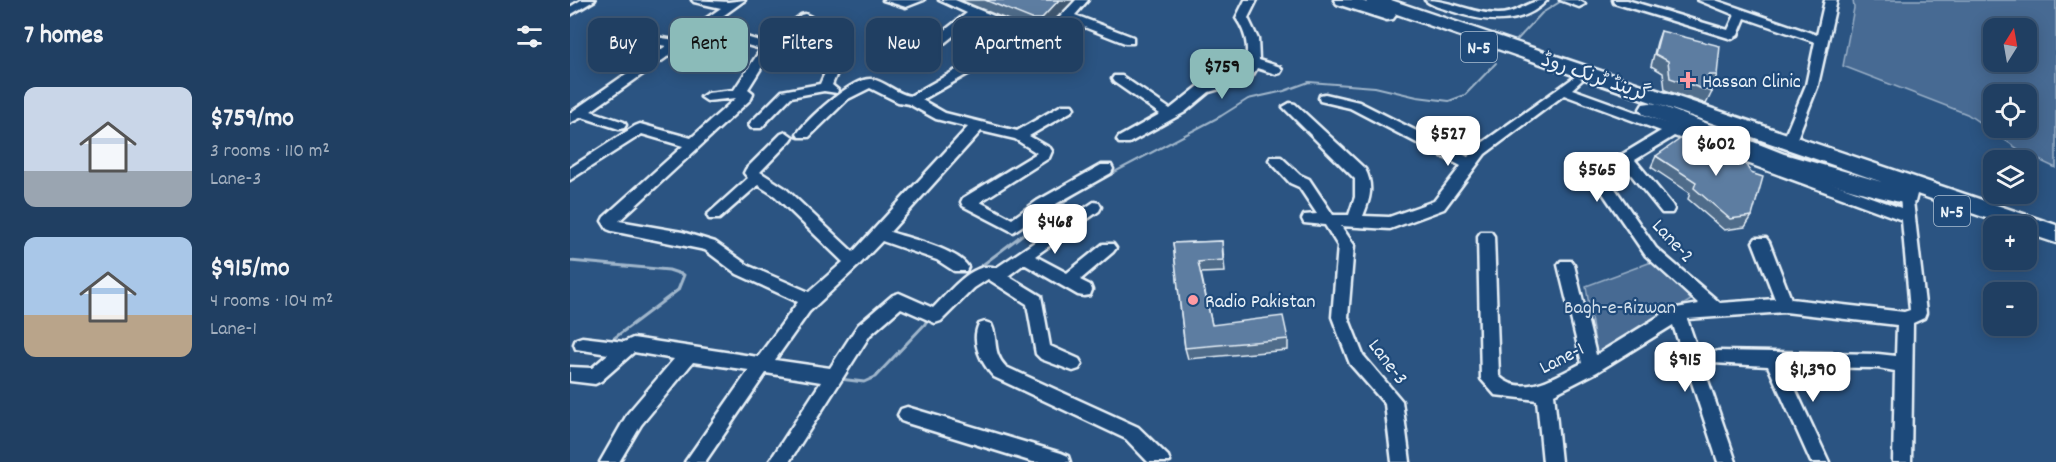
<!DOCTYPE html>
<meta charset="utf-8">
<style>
:root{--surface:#203f62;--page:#284668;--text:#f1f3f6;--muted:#a2afbe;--line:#3d5877;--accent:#8bbbb9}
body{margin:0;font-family:Dekko,"Playpen Sans Arabic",sans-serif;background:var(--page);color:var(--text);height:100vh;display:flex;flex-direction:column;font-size:22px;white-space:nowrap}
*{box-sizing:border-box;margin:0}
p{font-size:20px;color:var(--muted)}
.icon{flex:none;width:33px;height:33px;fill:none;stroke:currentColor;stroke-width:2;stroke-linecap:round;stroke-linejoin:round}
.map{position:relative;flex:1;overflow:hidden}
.sheet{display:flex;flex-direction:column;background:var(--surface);width:570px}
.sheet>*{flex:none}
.hud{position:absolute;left:18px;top:18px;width:570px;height:54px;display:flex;gap:12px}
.needle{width:39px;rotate:11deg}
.tools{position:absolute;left:1413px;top:18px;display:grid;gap:12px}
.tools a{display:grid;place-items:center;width:54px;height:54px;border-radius:12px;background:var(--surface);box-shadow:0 3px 15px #0003,0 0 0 2px var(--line);font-size:30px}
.price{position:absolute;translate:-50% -51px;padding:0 14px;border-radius:12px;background:#fff;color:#222;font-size:20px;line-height:39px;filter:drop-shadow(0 2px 3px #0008)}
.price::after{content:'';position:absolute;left:50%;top:36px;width:18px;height:14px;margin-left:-9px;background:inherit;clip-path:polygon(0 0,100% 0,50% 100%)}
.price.active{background:var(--accent);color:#111}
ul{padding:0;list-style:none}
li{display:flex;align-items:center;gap:18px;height:150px;padding:0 24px}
li span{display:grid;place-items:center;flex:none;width:168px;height:120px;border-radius:12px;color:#555}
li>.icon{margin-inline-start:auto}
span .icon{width:72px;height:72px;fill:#fffc;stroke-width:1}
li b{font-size:26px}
h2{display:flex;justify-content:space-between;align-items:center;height:72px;padding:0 24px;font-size:26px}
.tag{padding:0 21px;border-radius:12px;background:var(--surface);box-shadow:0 3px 15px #0003,0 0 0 2px var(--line);font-size:21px;line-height:54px}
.tag.active{background:var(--accent);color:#111}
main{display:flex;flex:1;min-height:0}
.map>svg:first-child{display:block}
.green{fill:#476b93;stroke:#98aec6;stroke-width:1.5;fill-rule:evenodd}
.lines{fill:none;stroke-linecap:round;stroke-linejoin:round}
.stream-far1{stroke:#a0b6cb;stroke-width:2}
.stream{stroke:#a0b6cb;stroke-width:3}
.minor-casing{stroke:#e8f1f8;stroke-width:5}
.highway-casing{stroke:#e8f1f8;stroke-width:5}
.minor{fill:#1f4a7a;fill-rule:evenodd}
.highway{fill:#1f4a7a;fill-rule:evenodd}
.wall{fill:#506c8a;stroke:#e8f1f8;stroke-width:1.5}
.shaded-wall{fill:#415871;stroke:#e8f1f8;stroke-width:1.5}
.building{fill:#5d7da1;stroke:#e8f1f8;stroke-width:1.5}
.poi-dot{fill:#ff9aa2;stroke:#1f4a7a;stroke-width:2}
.labels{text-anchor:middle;stroke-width:4.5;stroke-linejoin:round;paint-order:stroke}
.shield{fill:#1f4a7a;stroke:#acbfd2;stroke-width:1.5}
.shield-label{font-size:18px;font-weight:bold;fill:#e8f1f8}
.street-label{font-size:20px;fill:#e8f1f8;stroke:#1f4a7a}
.poi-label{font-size:20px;fill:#e8f1f8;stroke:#1f4a7a;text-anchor:start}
.park-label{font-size:20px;fill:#d0dde9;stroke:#1f4a7a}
</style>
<main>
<section class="sheet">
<h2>7 homes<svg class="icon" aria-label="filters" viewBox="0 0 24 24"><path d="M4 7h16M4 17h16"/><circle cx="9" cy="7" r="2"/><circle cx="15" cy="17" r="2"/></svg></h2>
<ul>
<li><span style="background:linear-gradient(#c9d6e8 70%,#9aa5b1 0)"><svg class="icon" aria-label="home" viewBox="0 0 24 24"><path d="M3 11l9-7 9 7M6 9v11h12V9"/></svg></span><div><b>$759/mo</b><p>3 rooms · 110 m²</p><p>Lane-3</p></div></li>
<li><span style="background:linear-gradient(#a9c7e8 65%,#b9a48a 0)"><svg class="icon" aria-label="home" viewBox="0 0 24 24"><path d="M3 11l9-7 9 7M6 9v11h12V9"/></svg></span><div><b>$915/mo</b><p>4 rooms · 104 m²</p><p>Lane-1</p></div></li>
</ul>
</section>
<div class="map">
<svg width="1486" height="462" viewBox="0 0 1486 462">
<rect width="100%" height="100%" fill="#2b5482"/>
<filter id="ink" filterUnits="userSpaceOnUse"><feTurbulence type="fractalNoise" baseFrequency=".0167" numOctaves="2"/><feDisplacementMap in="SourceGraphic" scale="12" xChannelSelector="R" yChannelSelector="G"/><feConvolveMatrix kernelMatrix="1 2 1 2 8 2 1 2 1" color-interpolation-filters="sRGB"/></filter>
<g filter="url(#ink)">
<!-- green -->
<g class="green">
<path d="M 1283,0 L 1486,0 L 1486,168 L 1454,153 L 1397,114 L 1273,66 L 1284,8 ZM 1424,28 L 1456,28 L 1456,62 L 1424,62 ZM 1424,94 L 1456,94 L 1456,128 L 1424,128 Z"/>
<polygon points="1087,260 1121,300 1027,355 1016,286"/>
</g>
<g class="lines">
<!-- stream-far1 -->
<g class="stream-far1">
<polyline points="945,42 972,13 993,0"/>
<polyline points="493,203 518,186 651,116 678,99 714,91 739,82 805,87 847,97 879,101 895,95 926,63"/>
</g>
<!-- stream -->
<g class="stream">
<polyline points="0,261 99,270 114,275 108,290 43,339"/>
<polyline points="402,273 495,202"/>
<polyline points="365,307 387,284"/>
<polyline points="270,379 294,382 305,377 355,324 358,317"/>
</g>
<!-- minor casing -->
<g class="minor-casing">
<g id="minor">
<polygon points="11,0 25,0 0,15 0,7"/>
<path d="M 122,0 L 158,2 L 175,0 L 139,26 L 196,43 L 231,15 L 235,14 L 241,17 L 203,49 L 178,89 L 183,93 L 181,99 L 49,221 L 112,232 L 145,242 L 179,266 L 239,292 L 273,262 L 205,196 L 188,185 L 149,219 L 139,219 L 137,215 L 178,178 L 174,173 L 176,169 L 211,134 L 216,132 L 223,137 L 221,140 L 190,172 L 215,188 L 283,252 L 398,127 L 366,119 L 339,104 L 328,102 L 300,88 L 278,99 L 239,137 L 229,137 L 227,134 C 237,119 283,77 301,79 C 315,81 326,94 340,96 L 432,44 L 445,33 L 407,17 L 373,44 L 365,44 L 365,38 L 397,13 L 369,0 L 385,0 L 465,33 L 475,33 L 506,0 L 518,0 L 505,15 L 563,37 L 563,43 L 555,43 L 499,21 L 482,40 L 463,40 L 455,37 L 440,50 L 352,100 L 375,113 L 447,131 L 492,105 L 502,105 L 504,108 L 502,111 L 459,136 L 480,148 L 482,151 L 479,158 L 410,202 L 442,219 L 467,201 L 531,165 L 541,165 L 543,169 L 541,173 L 477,209 L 443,232 L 393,206 L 391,202 L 393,198 L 467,153 L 445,139 L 411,131 L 320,232 C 338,238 389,250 398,267 L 396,271 L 384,271 L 367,260 L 312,241 L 288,266 L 239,312 L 205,360 L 260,368 L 288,325 L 323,295 L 329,293 L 363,308 C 378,294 402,260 426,268 L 524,202 L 529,203 L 531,207 L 529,211 L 465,256 L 497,273 L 533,244 L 543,244 L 546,248 L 543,252 L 510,280 L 520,285 L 522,290 L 520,295 L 514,296 L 508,295 L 454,264 L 438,276 L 471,296 L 480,346 L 509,359 L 512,364 L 509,369 L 503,371 L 471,359 L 466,354 L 457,304 L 418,279 L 404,288 L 371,321 L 365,323 L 331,308 L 300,335 L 219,462 L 199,462 L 251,382 L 196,373 L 135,462 L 115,462 L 179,370 L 123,362 L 71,425 L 49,462 L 30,462 L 58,413 L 104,359 L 64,352 L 31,381 L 25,384 L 0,381 L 0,367 L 22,368 L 38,354 L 6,349 L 4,344 L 6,339 L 12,337 L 54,342 L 63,338 L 188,357 L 228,302 L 167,274 L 135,250 L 42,231 L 37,229 L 32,221 L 34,217 L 113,146 L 72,134 L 0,180 L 0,168 L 65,126 L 70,124 L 121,138 L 166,98 L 137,101 L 131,97 L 137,93 L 164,90 L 191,49 L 132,32 L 21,111 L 54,122 L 56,125 L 54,128 L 49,129 L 12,117 L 0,123 L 0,113 L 96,46 L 54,38 L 54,32 L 105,40 L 151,8 L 124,2 Z"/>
<polygon points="313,0 354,0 336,7"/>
<path d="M 675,0 L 687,0 L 678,18 L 688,39 L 689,60 L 710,67 L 712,70 L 710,73 L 706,74 L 687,68 L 680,80 L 639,92 L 615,112 L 559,143 L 549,143 L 547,140 L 549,137 L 590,114 L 544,82 L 542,79 L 544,76 L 552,76 L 600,109 L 629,86 L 671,74 C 681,55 678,35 666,18 Z"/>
<path d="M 855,0 C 881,0 903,14 928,14 C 949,14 957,0 977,0 C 951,28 913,22 881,11 C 872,8 862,6 855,0 Z"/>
<polygon points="990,0 1008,0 1015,4 1009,7"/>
<polygon points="1043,0 1057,0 1158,30 1165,15 1128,0 1145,0 1247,35 1255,0 1267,0 1248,85 1224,146 1214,146 1212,143 1236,85 1245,42 1175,18 1168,35 1162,39 1044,3"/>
<polygon points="262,39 268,43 258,61 267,73 262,85 268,90 267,93 254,91 221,97 191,128 181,128 179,125 181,122 212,91 250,84 255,73 246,61 258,40"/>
<path d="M 1006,76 L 1012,80 L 1002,89 L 1331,208 L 1330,196 L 1332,192 L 1342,192 L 1356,313 L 1354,318 L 1343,323 L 1341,462 L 1323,462 L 1325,371 L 1308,368 L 1215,367 L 1259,462 L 1241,462 L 1198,366 L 1142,363 L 1140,358 L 1142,353 L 1148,351 L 1308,354 L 1326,356 L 1327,325 L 1215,312 L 1117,319 L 1166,462 L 1148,462 L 1103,325 L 1027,372 L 984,394 L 991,462 L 973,462 L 967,400 L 925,395 L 911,379 L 908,236 L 911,232 L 921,232 L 924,236 L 929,376 C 952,399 988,375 1012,363 L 988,265 L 991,261 L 1001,261 L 1004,265 L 1026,355 L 1101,309 L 1129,304 L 1076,256 L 1021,176 L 1023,172 L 1091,131 L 994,95 L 915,154 L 874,209 L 820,229 L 771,226 L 784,245 L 778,317 L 793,355 L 832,401 L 840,462 L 822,462 L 815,404 L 780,364 L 762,317 L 768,246 L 755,225 L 734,223 L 732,219 L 734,215 L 747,214 L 729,187 L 720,183 L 699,160 L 701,157 L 711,157 L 730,175 L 739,179 L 763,215 L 779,215 L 785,197 L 785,179 L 713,107 L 720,103 L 725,104 L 795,169 C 804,186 800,199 793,216 L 819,217 L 864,201 L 891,166 L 780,108 L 750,101 L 749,98 L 750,95 L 755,94 L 789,102 L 898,157 L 905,148 ZM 1104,136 L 1332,220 L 1340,310 L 1334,312 L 1221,299 L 1199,242 L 1196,238 L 1186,238 L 1183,242 L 1205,299 L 1150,303 L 1086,248 L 1037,177 L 1054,166 L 1092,213 L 1102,213 L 1104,209 L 1102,205 L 1065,160 Z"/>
<path d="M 415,322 L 421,324 C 429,340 421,351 436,367 L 568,427 L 598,456 L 600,462 L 578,462 L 556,439 L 424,377 C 412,364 400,342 409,324 Z"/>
<polygon points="337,407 491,453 498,456 500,462 463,462 337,423 331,421 328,415 331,409"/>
</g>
</g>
<!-- highway casing -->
<g class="highway-casing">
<path id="highway" d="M 764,0 L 790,0 L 797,3 L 795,0 L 821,0 L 1486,225 L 1486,243 L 1456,233 L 1456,226 L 1439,226 L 1347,194 L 1345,202 L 1337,204 C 1246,182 1159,151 1073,114 L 1070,109 L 1073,104 L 1080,103 L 1087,104 L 1214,154 L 1312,182 L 824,13 L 826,15 L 823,19 L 817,20 L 767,4 Z"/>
</g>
<!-- minor -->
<use href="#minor" class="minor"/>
<!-- highway -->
<use href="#highway" class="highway"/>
</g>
<!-- wall -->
<g class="wall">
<polygon points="390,0 504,0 474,31 465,31"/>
<polygon points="1091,31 1147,75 1142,87 1141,87 1142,92 1136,104 1095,90 1093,73 1081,66 1087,42"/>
<polygon points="1086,156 1182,216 1175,227 1154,230 1118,199 1120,193 1081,167"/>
<polygon points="652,241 655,272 631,273 642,325 718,339 718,350 618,359 615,348 603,243"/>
</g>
<!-- shaded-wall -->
<polygon class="shaded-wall" points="489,0 504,0 474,31 471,19"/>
<!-- building -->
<g class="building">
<polygon points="415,0 489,0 471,19 462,19"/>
<polygon points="1091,31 1150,46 1147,75 1138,75 1142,92 1100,78 1098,61 1085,54"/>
<polygon points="1113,137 1173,160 1181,173 1193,177 1182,216 1160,219 1124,188 1126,182 1086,156"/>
<polygon points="652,241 653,260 628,262 642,325 713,316 718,339 615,348 603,243"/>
</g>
</g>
<!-- markers -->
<g class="poi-dot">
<path d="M1115 71h6v6h6v6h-6v6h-6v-6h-6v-6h6z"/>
<circle cx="623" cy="300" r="6"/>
</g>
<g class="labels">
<!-- shield labels -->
<g class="shield">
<rect x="891" y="32" width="36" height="30" rx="4.5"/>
<rect x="1364" y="196" width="36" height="30" rx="4.5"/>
</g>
<g class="shield-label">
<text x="909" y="53">N-5</text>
<text x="1382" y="217">N-5</text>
</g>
<!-- street labels -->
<g class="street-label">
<text transform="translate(1026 76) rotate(19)" y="7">گرینڈ ٹرنک روڈ</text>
<text transform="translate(1104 240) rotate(47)" y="7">Lane-2</text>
<text transform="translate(991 357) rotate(-27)" y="7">Lane-1</text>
<text transform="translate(819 361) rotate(53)" y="7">Lane-3</text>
</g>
<!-- poi labels -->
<g class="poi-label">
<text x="1132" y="87">Hassan Clinic</text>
<text x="635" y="307">Radio Pakistan</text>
</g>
<!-- park labels -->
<g class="park-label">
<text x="1050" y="313">Bagh-e-Rizwan</text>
</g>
</g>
</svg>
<div class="tools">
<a><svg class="needle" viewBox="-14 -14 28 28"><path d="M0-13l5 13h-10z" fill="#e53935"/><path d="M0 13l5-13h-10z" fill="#a2afbe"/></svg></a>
<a><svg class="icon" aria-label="locate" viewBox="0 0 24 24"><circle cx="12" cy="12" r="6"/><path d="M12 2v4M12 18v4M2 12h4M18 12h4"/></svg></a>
<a><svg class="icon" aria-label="layers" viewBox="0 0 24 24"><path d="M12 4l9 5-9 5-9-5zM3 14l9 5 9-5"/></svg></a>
<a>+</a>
<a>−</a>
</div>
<b class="price active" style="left:652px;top:100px">$759</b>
<b class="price" style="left:878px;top:167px">$527</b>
<b class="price" style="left:1146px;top:177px">$602</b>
<b class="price" style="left:1027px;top:203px">$565</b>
<b class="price" style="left:485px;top:255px">$468</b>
<b class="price" style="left:1115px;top:393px">$915</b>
<b class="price" style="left:1243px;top:403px">$1,390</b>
<div class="hud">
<a class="tag">Buy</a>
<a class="tag active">Rent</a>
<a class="tag">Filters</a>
<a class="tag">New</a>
<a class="tag">Apartment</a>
</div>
</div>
</main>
